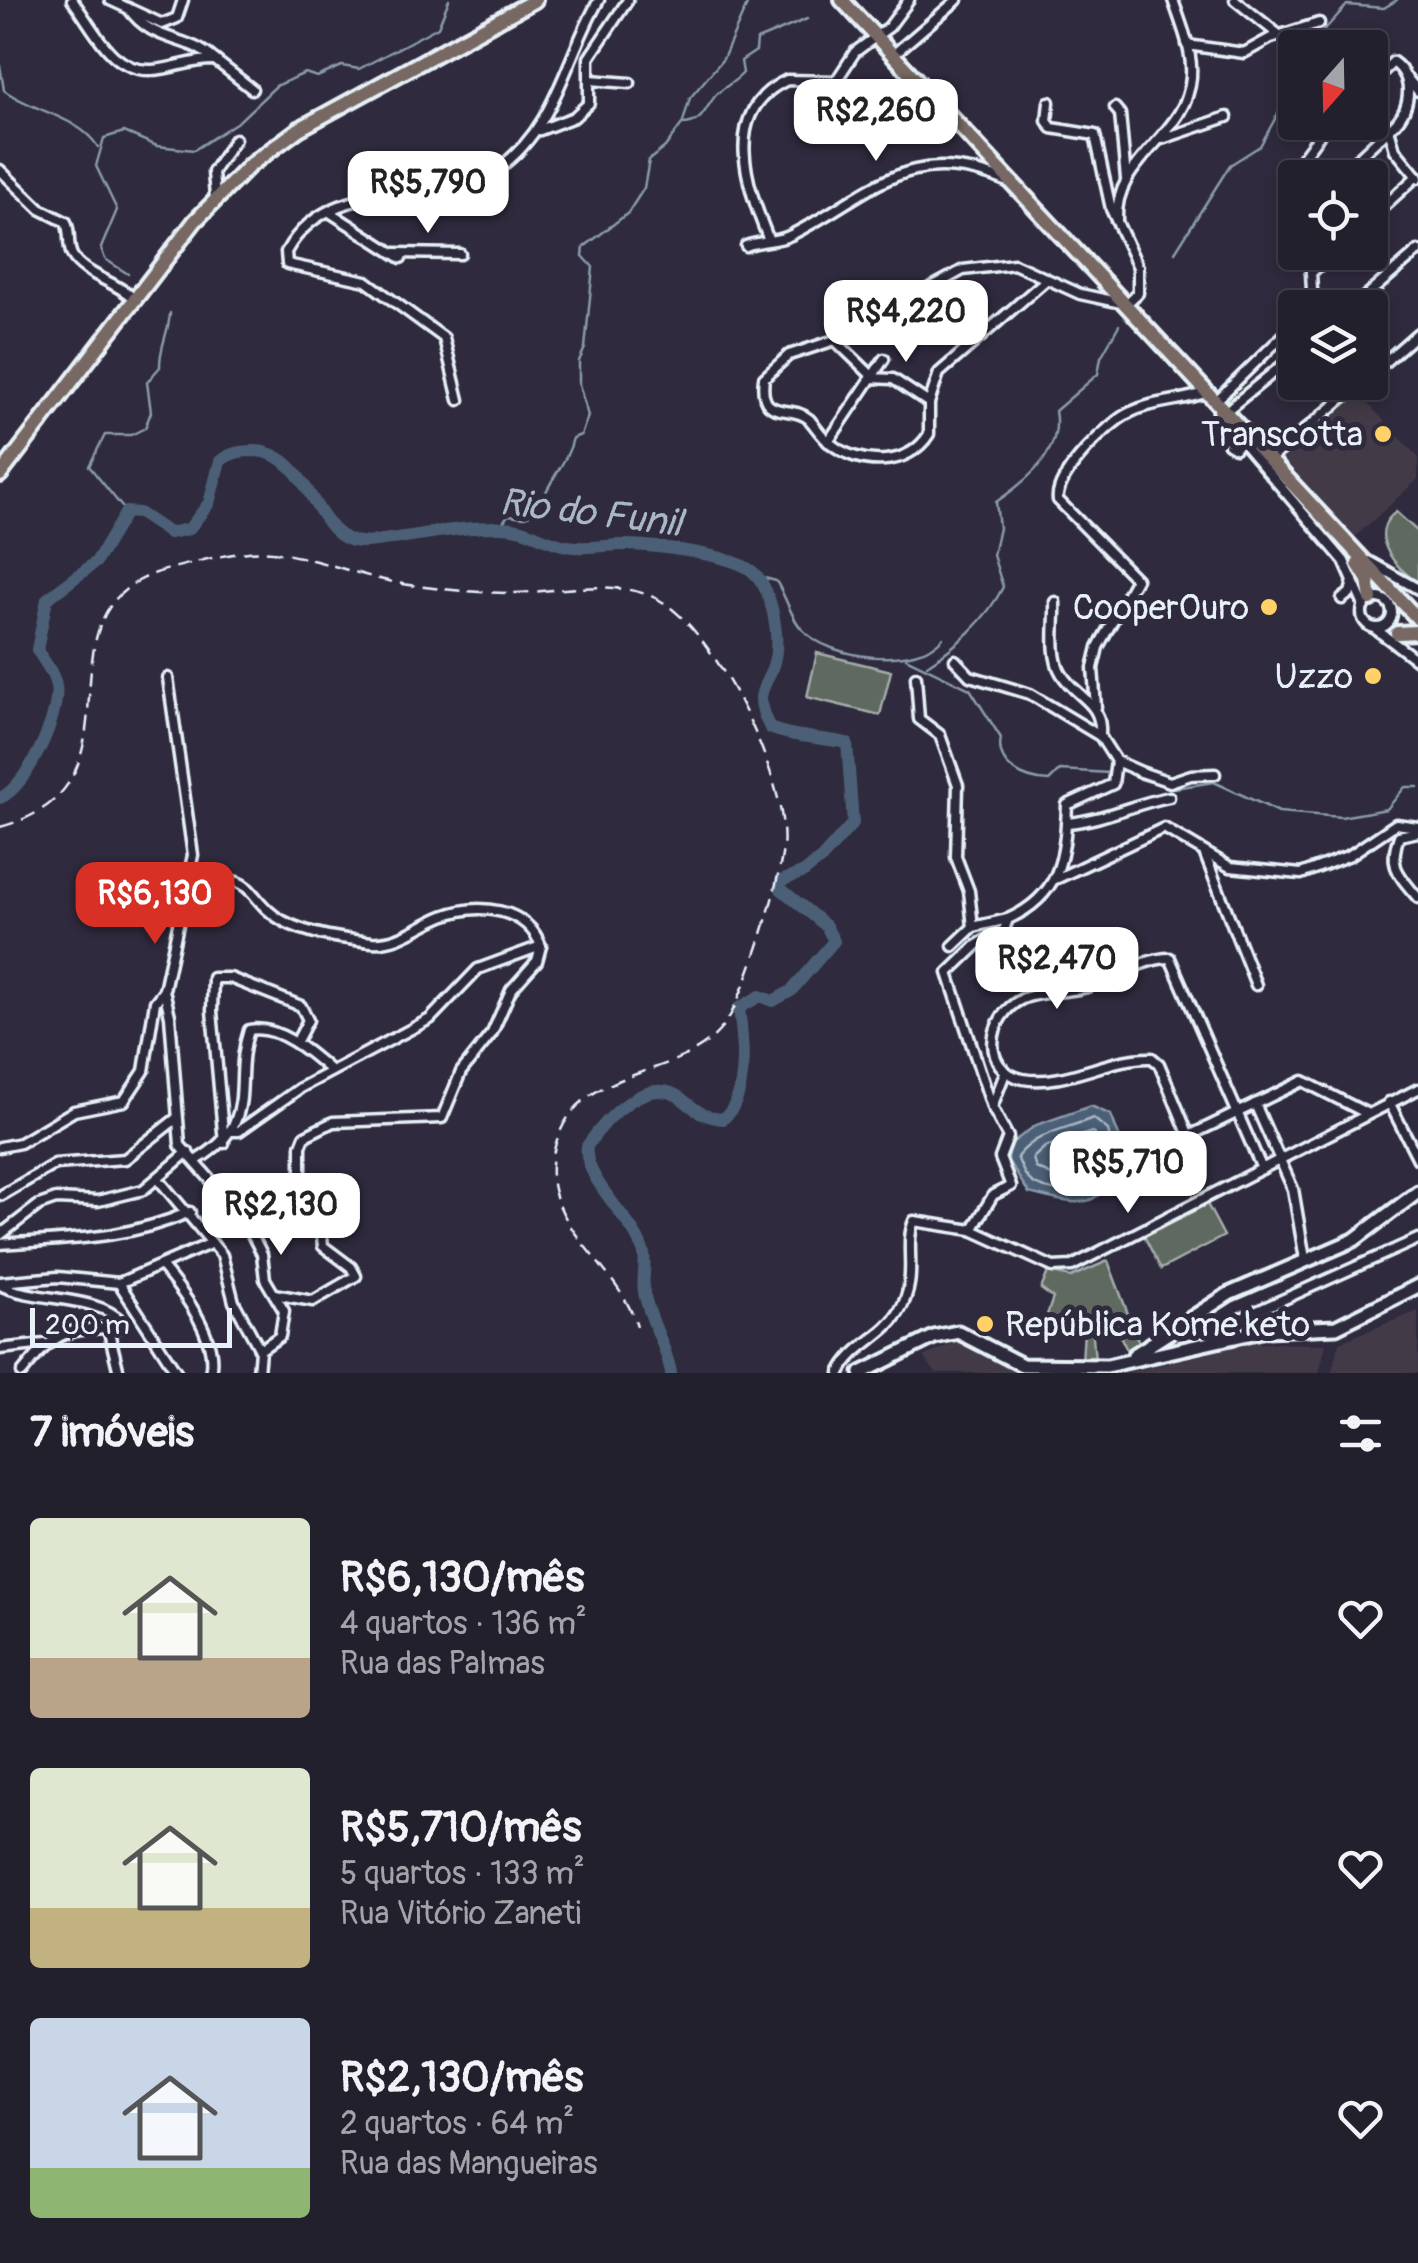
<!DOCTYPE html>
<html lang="pt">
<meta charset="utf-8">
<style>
:root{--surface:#23202e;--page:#2f2d3a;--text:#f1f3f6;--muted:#a3a3aa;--line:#403e4a;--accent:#d93025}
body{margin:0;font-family:Pangolin,sans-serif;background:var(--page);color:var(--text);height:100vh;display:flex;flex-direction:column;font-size:38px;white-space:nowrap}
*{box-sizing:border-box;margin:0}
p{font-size:32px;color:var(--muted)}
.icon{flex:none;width:55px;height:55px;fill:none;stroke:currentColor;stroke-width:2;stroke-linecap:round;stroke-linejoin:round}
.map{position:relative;height:1373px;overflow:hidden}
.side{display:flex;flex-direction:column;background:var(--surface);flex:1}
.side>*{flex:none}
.needle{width:65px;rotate:200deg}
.fabs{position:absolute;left:1278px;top:30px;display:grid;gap:20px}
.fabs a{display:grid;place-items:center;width:110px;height:110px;border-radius:10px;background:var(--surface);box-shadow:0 5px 15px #0003,0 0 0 2px var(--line);font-size:50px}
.scale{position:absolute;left:30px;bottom:25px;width:202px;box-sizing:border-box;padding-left:10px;border:5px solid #e8f1f8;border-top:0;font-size:28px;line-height:35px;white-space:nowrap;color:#e8f1f8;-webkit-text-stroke:8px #2f2a3d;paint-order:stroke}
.price{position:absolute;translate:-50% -85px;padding:0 22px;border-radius:20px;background:#fff;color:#222;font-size:32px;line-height:65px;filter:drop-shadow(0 2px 5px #0008)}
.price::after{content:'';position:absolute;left:50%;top:60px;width:30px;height:22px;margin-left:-15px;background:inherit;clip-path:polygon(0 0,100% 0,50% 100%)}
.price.on{background:var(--accent);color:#fff}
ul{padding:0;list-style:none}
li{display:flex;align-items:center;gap:30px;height:250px;padding:0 30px}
li span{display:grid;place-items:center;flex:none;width:280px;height:200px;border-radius:10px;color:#555}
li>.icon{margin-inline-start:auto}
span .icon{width:120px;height:120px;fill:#fffc;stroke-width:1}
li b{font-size:42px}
h2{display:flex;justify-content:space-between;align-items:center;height:120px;padding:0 30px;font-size:42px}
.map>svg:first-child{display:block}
.built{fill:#433a47}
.green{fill:#5e695f;stroke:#a3adac;stroke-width:2.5}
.water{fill:#4c6177;stroke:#8a9bab;stroke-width:2.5}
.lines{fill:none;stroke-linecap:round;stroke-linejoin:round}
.shore{stroke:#aab7c4;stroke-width:2.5}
.stream{stroke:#8a9bab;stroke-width:2.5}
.river{stroke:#4c6177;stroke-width:12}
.street-casing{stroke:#e8f1f8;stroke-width:15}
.secondary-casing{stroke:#e8f1f8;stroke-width:19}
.primary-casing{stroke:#e8f1f8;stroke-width:20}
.street{stroke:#2f2a3d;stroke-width:8}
.secondary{stroke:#2f2a3d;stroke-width:11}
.primary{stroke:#776864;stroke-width:12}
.rail{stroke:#e8f1f8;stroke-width:2.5;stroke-dasharray:15 8;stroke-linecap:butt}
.poi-dot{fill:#ffd166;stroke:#2f2a3d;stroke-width:4}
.labels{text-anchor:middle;stroke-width:10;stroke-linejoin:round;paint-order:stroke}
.poi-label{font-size:35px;fill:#e8f1f8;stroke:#2f2a3d;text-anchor:end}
.water-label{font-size:38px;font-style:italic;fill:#aab7c4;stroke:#2f2a3d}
</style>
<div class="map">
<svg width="1418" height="1373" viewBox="0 0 1418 1373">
<rect width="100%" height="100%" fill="#2f2a3d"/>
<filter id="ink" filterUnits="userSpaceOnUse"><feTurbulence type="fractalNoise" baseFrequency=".01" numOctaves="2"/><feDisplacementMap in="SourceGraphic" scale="20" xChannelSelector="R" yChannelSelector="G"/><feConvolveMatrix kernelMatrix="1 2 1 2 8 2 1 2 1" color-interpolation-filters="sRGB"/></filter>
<g filter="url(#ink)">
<!-- built -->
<g class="built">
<polygon points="1358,393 1418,457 1418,479 1355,537 1283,458"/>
<polygon points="1418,1311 1418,1373 1331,1373 1340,1342"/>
<polygon points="956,1342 982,1345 1027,1373 936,1373 923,1357"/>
<polygon points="1253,1343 1326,1344 1319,1373 1126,1373"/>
</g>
<!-- green -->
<g class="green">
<path d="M 1396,512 L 1418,532 L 1418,582 C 1395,569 1366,533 1396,512 Z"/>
<polygon points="817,653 891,671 880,715 807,697"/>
<polygon points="1206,1202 1224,1236 1161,1269 1143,1234"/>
<polygon points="1108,1261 1139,1343 1127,1350 1106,1307 1091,1311 1095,1361 1082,1362 1084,1331 1042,1329 1053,1298 1041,1289 1048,1272 1071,1277"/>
</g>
<!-- water -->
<path class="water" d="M 1091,1106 L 1111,1115 L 1127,1157 C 1095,1210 1089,1208 1029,1193 L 1008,1161 L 1009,1145 L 1036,1125 Z"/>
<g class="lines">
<!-- shore -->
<g class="shore">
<path d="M 1093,1118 L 1108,1130 L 1114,1157 C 1110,1167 1101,1184 1091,1190 C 1081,1196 1045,1190 1035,1184 C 1025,1179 1021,1166 1017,1157 C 1038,1131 1064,1130 1093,1118 Z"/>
<path d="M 1092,1132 C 1108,1148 1097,1164 1085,1179 L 1056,1177 L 1036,1168 L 1033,1158 L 1045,1147 Z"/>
</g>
<!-- stream -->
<g class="stream">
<polyline points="1308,48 1347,5 1384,8 1397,0"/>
<path d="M 0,65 L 4,90 C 30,111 79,116 98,147"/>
<polyline points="683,122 690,98 723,59 749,0"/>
<polyline points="1175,252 1230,165 1260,146 1295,83"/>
<polyline points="128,274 105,259 101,248 117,210 96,166 104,138 124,132 157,146 194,150 239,121 276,86 305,73 317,77 342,66 359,69 438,27 449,0"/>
<path d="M 126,512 L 89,466 L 105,435 L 131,435 L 145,428 L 151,412 L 147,382 L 160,367 C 159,348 169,332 170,313"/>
<path d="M 500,527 L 508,515 L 525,517 L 540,510 C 545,483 567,465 573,438 L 581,435 L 588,416 L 579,384 L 579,361 L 585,348 L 593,267 L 583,256 L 584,247 L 628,213 L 644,188 L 649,160 L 665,147 L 682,124 C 704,124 704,108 717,94 C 725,86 735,82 743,73 L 741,61 L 756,51 L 757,40 L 807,19"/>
<path d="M 757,576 L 776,581 C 786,596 791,619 803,630 C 830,660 917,669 943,638"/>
<path d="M 906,658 L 970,689 L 1001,738 C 995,766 1024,780 1049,781 L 1060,770 L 1109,773"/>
<path d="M 927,665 C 956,647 987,619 1003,587 L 993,555 L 999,528 L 996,502 C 1027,481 1063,452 1055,411 L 1098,374 L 1101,357 L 1119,325"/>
<polyline points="1140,779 1175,788 1214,782 1279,812 1341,817 1387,809 1405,787 1418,787"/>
</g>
<!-- river -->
<path class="river" d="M 0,798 C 27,787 61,714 56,686 C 54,673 44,661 37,650 L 47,599 L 96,562 L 126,512 L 139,513 L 169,533 L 189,529 L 209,503 L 220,461 C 232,452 241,451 256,451 C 316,455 312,546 366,542 C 410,538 457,526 502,527 C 527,527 544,542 567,546 C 587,550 608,544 628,545 C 656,546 733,554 753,572 C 771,588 778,628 776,651 C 773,687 748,686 770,728 C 794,738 820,737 847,743 L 853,823 L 822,858 L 804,872 L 781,881 L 781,889 L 826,926 L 834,941 L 791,991 L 773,1001 L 760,996 L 739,1008 C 743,1039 750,1098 723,1119 C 704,1118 696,1110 682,1099 C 647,1072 605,1120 587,1146 C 582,1180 636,1220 644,1254 C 646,1266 642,1280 644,1292 C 649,1320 666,1344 671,1373"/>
<!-- street casing -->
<g class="street-casing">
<g id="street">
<path d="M 72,0 C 94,27 110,72 152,70 C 174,69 193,59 215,60 L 252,89"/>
<polyline points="110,0 162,24 177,18 183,0"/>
<polyline points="1235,0 1279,35"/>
<path d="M 128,8 C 154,45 185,33 215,60"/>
<polyline points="1187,45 1244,53 1271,38 1319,23"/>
<polyline points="894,54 957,0"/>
<polyline points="1407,78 1418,91"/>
<polyline points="590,80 630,83"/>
<path d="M 1370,84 L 1393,62 C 1416,78 1411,113 1389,129 L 1395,150 L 1418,178"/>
<polyline points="1115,108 1120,114 1126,179"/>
<polyline points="540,130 574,117 589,103 589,58 628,0"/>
<polyline points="1162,139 1227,117"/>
<path d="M 0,170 L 40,209 L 66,222 C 71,234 67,245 72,255 C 83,275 118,282 134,299"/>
<polyline points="1301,178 1300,161 1329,122"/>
<polyline points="1337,178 1389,129"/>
<polyline points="215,197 213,172 235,139"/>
<polyline points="331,213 401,258"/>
<polyline points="1370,219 1417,176"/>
<path d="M 1117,220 C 1114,158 1187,137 1191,77 C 1193,51 1181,24 1173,0"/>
<path d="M 768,238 C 747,186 720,111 787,80 L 836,81 L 855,52 L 889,27 L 909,0"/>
<path d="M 746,246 C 761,240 778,242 791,235 C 871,195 907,140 1008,182"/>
<polyline points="1310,252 1311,273"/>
<polyline points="395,253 460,254"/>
<path d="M 1046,280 L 939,373 L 929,403 L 929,434 C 908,468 859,467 830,443 C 821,436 816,427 809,419 C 791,403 758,423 764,378 L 789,355 L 835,340 L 963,270 L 1014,264 L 1080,294 L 1126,304 L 1138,293 L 1138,267 L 1111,209 L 1095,135 L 1052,128 L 1047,121 L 1049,102"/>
<polyline points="1313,308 1311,273 1334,252"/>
<polyline points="1352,308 1418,251"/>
<polyline points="835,340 871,375"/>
<polyline points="1370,375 1418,333"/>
<polyline points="870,378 893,379 929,403"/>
<path d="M 459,400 L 444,338 L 366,281 L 287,264 L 286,252 C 331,170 439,210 499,168 C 557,126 565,58 599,0"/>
<polyline points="1216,401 1295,324"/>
<polyline points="1226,411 1295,355"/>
<polyline points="1240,441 1235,448 1229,444 1231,437 1239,438 1344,561 1364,606"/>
<polyline points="828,442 884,359"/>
<polyline points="1270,459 1362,382"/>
<polyline points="1368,561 1418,589"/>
<circle cx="1377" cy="613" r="15"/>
<polyline points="1342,599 1350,593 1353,581"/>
<path d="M 1055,602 C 1056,622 1050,655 1061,673 C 1076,699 1103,700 1100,736"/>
<polyline points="1374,628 1418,661"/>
<polyline points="955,660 970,676 1030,694 1100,736 1116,761 1141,772 1170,782 1191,775 1215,774"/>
<polyline points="916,677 919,719 940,735 958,785 956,857 969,891 973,927"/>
<path d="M 1096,707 L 1093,668 L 1098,647 L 1136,579 L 1058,500 C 1054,476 1110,421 1131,412 C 1155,400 1182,402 1207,392"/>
<path d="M 1067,823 C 1104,820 1133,804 1169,797"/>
<path d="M 1418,832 L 1399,836 C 1388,866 1398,874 1418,898"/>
<polyline points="1205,855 1256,985"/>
<polyline points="1058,878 1164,828 1230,867 1301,874 1350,855 1396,824 1418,827"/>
<path d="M 183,913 L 202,887 C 254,866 247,902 283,921 C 309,935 344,939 372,942 C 399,944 420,925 443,916 C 479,902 527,908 541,946 L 537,961 L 511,990 L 492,1033 L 461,1072 L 442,1118 L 333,1122 L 305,1136 L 301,1146 L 301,1192 L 320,1221 L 323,1246 L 351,1267 L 356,1276 L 313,1301 L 274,1294"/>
<polyline points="953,946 973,927 1008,919"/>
<polyline points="164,990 170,1016 180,1145 243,1217 262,1254 265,1279 284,1311 280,1336 260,1350 258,1373"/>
<polyline points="1389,1102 1418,1159"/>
<polyline points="1255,1104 1293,1189 1305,1259"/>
<polyline points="992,1107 1005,1073"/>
<polyline points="230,1131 239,1131 300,1088 430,1019 478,969 541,946"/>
<path d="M 1189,1136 L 1159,1064 L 1152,1058 C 1110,1056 1065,1087 1023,1079 C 980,1070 987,1016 1022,999 C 1040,991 1064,993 1083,988 C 1111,981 1141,958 1170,958 L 1262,1169"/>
<polyline points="224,1143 212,1011 213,978 230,978 301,1006 308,1020 296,1043"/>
<polyline points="0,1147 20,1143 74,1111 124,1101 144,1071 155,1002 164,990 193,855 168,678"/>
<polyline points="1143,1158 1303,1081 1366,1113"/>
<path d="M 197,1160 C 262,1121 231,1084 249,1030 C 278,1024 311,1053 331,1071"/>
<polyline points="159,1180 222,1255 234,1302 260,1350"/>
<polyline points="2,1195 55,1164 125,1159 177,1118"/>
<polyline points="972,1230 1053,1267 1072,1266 1418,1089"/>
<polyline points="0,1235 39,1205 56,1199 98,1201 143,1190 188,1152"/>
<path d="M 0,1244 C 70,1239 124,1240 190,1212"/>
<path d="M 162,1267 C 183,1292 219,1338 210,1373"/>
<polyline points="0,1282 58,1277 119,1283 212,1243"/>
<polyline points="119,1283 177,1373"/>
<path d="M 0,1285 C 34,1302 100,1295 122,1322 L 117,1328 C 64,1329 56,1331 22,1373"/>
<polyline points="108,1328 119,1373"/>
<polyline points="1212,1340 1235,1321 1418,1239"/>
<polyline points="0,1349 45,1344"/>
<path d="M 840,1373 C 853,1345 884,1337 899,1312 C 920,1277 903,1246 914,1221 L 972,1230 L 993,1195 L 1011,1186 L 1000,1158 L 1008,1137 L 992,1107 L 948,973 L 977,945 L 1004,930 L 1008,919 C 1060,896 1065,858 1067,805 L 1113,784 L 1116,761"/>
</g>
</g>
<!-- secondary casing -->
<g class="secondary-casing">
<g id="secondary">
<polyline points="1134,1355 1229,1294 1354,1240 1418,1192"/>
<polyline points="861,1373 934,1337 958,1332 1022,1365 1107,1366 1266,1330 1336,1327 1418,1286"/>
</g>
</g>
<!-- primary casing -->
<g class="primary-casing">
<g id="primary">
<polyline points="842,0 1418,619"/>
<polyline points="1220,410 1229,439"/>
<polyline points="0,475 195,221 249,166 299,129 535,0"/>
<polyline points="1358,564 1368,580 1371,599"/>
<polyline points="1397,633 1418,632"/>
</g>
</g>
<!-- street -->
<use href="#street" class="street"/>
<!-- secondary -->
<use href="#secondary" class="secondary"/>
<!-- primary -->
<use href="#primary" class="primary"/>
<!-- rail -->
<path class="rail" d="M 0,827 C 161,785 20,608 169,569 C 201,561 239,549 272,552 C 321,558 367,580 416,586 C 448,590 480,593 512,593 C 557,592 607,579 651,596 C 712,619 791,784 783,848 C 778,889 750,978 731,1014 C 692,1087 582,1056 556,1143 C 532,1222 617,1261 637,1326"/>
</g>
</g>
<!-- markers -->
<g class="poi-dot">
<circle cx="1383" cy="434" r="10"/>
<circle cx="1269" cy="607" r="10"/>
<circle cx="1373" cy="676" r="10"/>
<circle cx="985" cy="1324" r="10"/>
</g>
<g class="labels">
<!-- poi labels -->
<g class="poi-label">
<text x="1363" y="446">Transcotta</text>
<text x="1249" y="619">CooperOuro</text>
<text x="1353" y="688">Uzzo</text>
<text x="1005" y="1336" text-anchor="start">República Kome keto</text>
</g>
<!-- water labels -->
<g class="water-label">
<text transform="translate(591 512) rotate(7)" y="13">Rio do Funil</text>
</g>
</g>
</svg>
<div class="fabs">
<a><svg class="needle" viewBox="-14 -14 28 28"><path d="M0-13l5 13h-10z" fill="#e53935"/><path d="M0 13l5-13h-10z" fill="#a3a3aa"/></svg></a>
<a><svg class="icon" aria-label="locate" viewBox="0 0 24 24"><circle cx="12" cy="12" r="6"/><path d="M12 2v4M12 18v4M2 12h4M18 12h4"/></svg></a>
<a><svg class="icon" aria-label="layers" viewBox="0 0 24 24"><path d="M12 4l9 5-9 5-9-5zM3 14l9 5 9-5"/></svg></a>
</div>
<div class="scale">200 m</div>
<b class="price" style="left:876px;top:164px">R$2,260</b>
<b class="price" style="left:428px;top:236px">R$5,790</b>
<b class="price" style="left:906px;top:365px">R$4,220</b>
<b class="price on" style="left:155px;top:947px">R$6,130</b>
<b class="price" style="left:1057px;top:1012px">R$2,470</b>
<b class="price" style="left:1128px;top:1216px">R$5,710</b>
<b class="price" style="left:281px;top:1258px">R$2,130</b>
</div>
<section class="side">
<h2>7 imóveis<svg class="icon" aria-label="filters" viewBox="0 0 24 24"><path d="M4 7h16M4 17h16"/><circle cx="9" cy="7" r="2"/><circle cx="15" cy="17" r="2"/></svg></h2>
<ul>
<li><span style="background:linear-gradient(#dfe7d0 70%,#b9a48a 0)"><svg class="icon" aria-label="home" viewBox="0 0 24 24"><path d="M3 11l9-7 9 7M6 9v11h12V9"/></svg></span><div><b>R$6,130/mês</b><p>4 quartos · 136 m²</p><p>Rua das Palmas</p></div><svg class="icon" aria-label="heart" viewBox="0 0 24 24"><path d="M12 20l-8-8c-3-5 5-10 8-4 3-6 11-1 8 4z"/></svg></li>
<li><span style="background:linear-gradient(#dfe7d0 70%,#c2b280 0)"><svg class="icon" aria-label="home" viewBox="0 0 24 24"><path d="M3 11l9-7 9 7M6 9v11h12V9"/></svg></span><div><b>R$5,710/mês</b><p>5 quartos · 133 m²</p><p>Rua Vitório Zaneti</p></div><svg class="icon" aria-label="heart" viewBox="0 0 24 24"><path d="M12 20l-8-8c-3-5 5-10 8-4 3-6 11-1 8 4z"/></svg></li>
<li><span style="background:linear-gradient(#c9d6e8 75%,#8fb573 0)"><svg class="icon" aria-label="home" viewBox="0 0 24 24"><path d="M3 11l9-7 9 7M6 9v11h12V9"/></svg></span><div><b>R$2,130/mês</b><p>2 quartos · 64 m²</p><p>Rua das Mangueiras</p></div><svg class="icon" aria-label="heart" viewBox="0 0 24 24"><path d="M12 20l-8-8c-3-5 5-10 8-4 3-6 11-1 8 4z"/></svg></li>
</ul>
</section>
